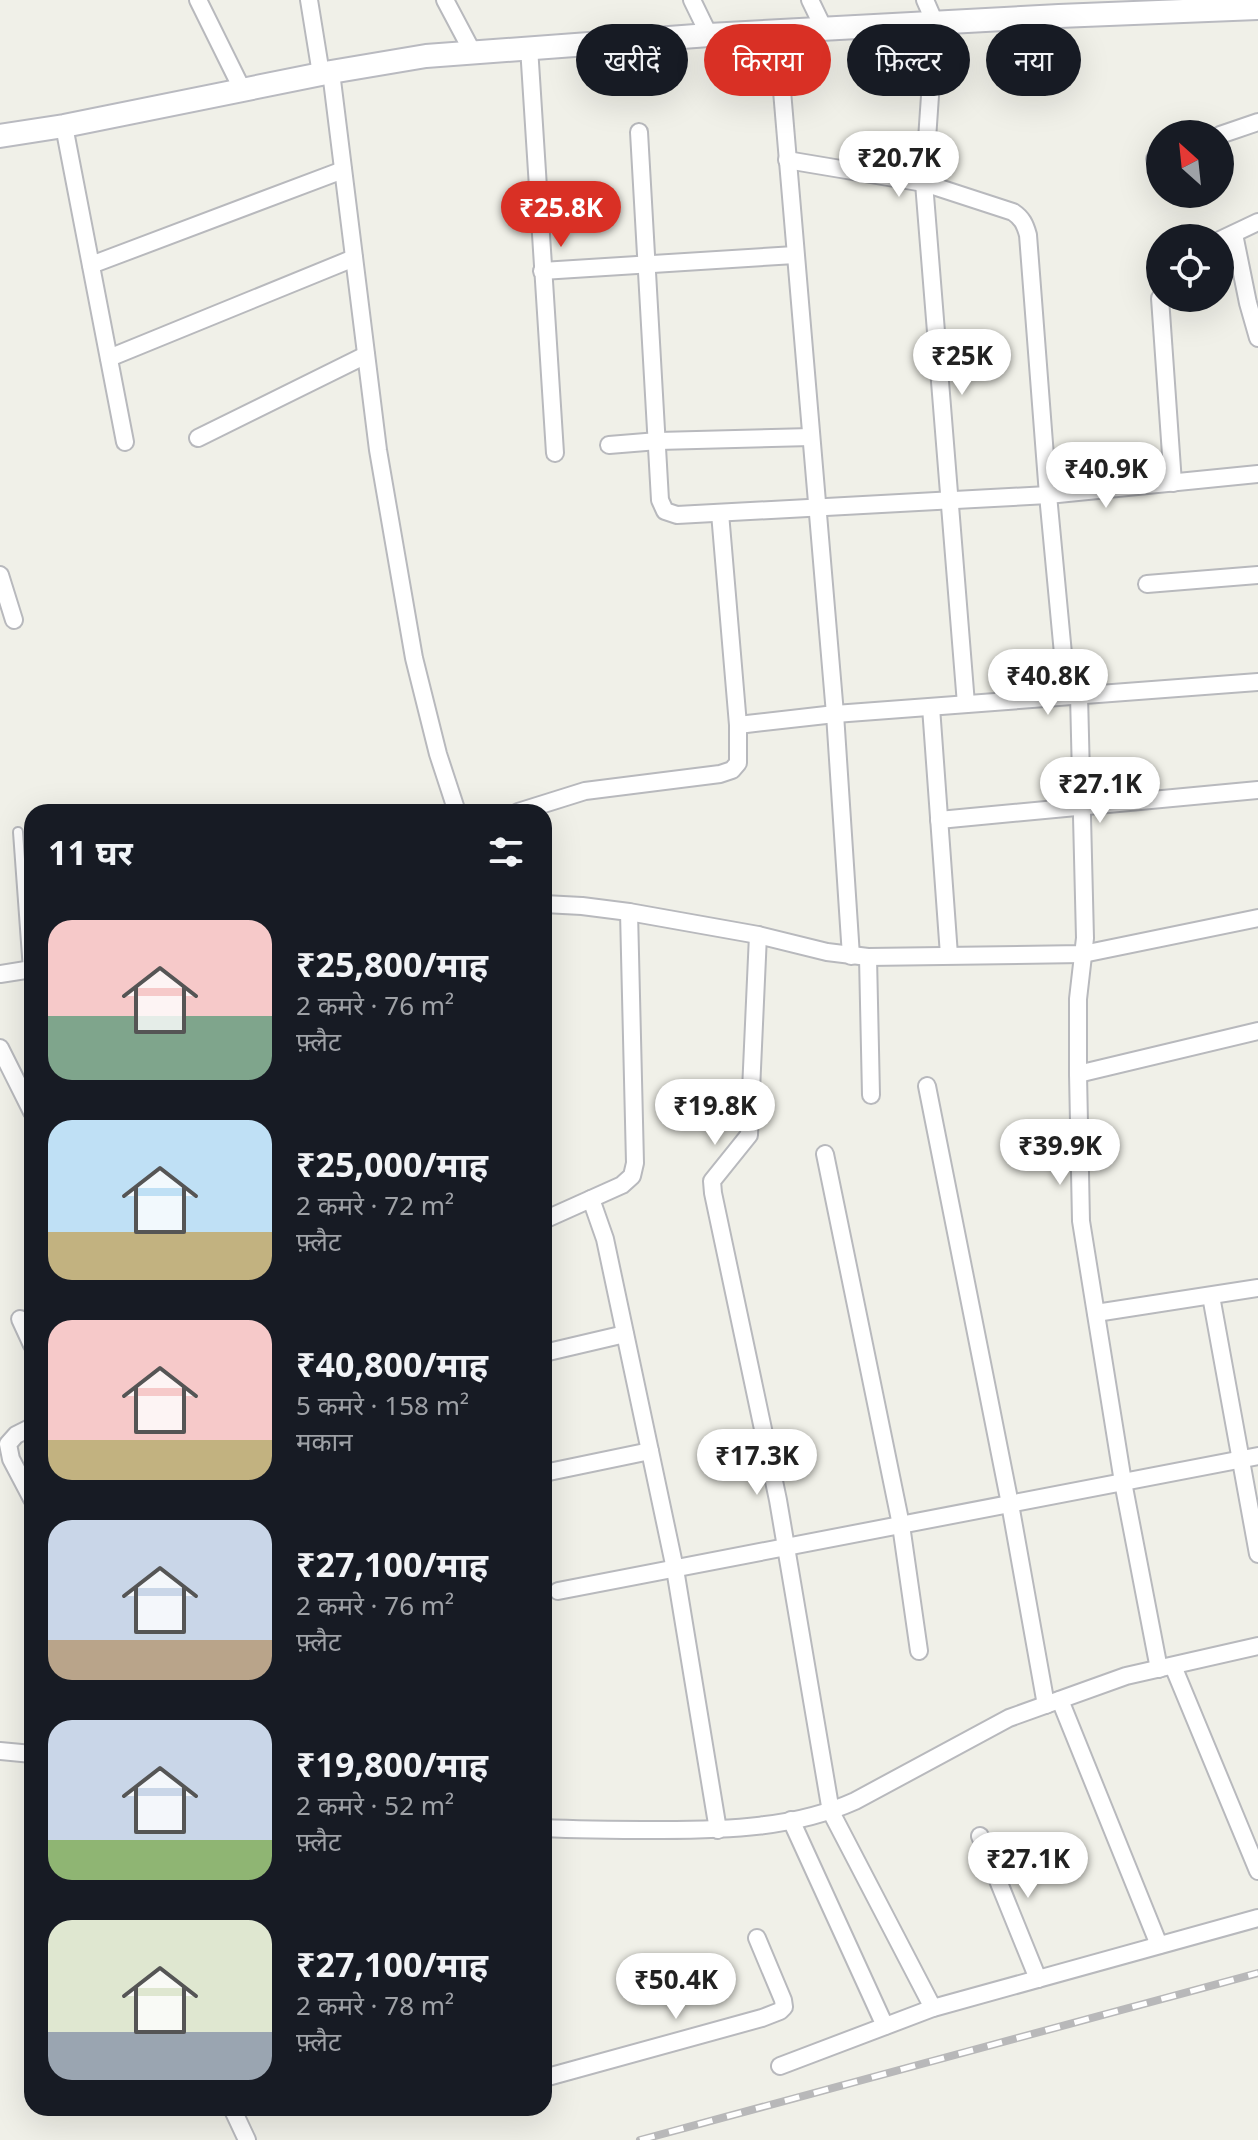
<!DOCTYPE html>
<html lang="hi">
<meta charset="utf-8">
<style>
:root{--surface:#171b24;--page:#242831;--text:#f1f3f6;--muted:#9ea1a6;--accent:#d93025}
body{margin:0;font-family:"Noto Sans","Noto Sans Devanagari",sans-serif;background:var(--page);color:var(--text);height:100vh;display:flex;flex-direction:column;font-size:30px;white-space:nowrap}
*{box-sizing:border-box;margin:0}
p{font-size:26px;color:var(--muted)}
.icon{flex:none;width:44px;height:44px;fill:none;stroke:currentColor;stroke-width:2;stroke-linecap:round;stroke-linejoin:round}
.map{position:relative;flex:1;overflow:hidden}
.side{position:absolute;left:24px;top:804px;width:528px;height:1312px;display:flex;flex-direction:column;background:var(--surface);border-radius:24px;box-shadow:0 8px 32px #0002}
.side>*{flex:none}
.hud{position:absolute;left:576px;top:24px;width:562px;height:72px;display:flex;gap:16px}
.needle{width:52px;rotate:333deg}
.controls{position:absolute;left:1146px;top:120px;display:grid;gap:16px}
.controls a{display:grid;place-items:center;width:88px;height:88px;border-radius:50%;background:var(--surface);box-shadow:0 8px 32px #0002;font-size:40px}
.price{position:absolute;translate:-50% -68px;padding:0 18px;border-radius:28px;background:#fff;color:#222;font-size:26px;line-height:52px;filter:drop-shadow(0 2px 4px #0008)}
.price::after{content:'';position:absolute;left:50%;top:48px;width:24px;height:18px;margin-left:-12px;background:inherit;clip-path:polygon(0 0,100% 0,50% 100%)}
.price.selected{background:var(--accent);color:#fff}
ul{padding:0;list-style:none}
li{display:flex;align-items:center;gap:24px;height:200px;padding:0 24px}
li span{display:grid;place-items:center;flex:none;width:224px;height:160px;border-radius:24px;color:#555}
li>.icon{margin-inline-start:auto}
span .icon{width:96px;height:96px;fill:#fffc;stroke-width:1}
li b{font-size:34px}
h2{display:flex;justify-content:space-between;align-items:center;height:96px;padding:0 24px;font-size:34px}
.pill{padding:0 28px;border-radius:36px;background:var(--surface);box-shadow:0 8px 32px #0002;font-size:28px;line-height:72px}
.pill.selected{background:var(--accent);color:#fff}
.map>svg:first-child{display:block}
.lines{fill:none;stroke-linecap:round;stroke-linejoin:round}
.lane-casing{stroke:#b8b9bd;stroke-width:12}
.street-casing{stroke:#b8b9bd;stroke-width:20}
.secondary-casing{stroke:#b9bac0;stroke-width:26}
.lane{stroke:#fff;stroke-width:8}
.street{stroke:#fff;stroke-width:16}
.secondary{stroke:#fff;stroke-width:22}
.rail-casing{stroke:#b8b8b9;stroke-width:8}
.rail{stroke:#fff;stroke-width:5;stroke-dasharray:15;stroke-linecap:butt}
</style>
<div class="map">
<svg width="1258" height="2140" viewBox="0 0 1258 2140">
<rect width="100%" height="100%" fill="#f0f0e8"/>
<g class="lines">
<!-- lane casing -->
<g class="lane-casing">
<polyline id="lane" points="18,832 28,970"/>
</g>
<!-- street casing -->
<g class="street-casing">
<g id="street">
<polyline points="198,0 243,91"/>
<polyline points="309,0 321,74"/>
<polyline points="445,0 472,51"/>
<polyline points="692,0 709,35"/>
<polyline points="810,0 824,29"/>
<polyline points="925,0 935,23 924,183 966,704"/>
<polyline points="777,32 835,714 851,956"/>
<polyline points="529,47 555,453"/>
<polyline points="331,72 378,450 414,658 438,754 457,812"/>
<polyline points="64,126 125,442"/>
<polyline points="639,132 660,500 665,511 677,515 1048,495 1258,474"/>
<polyline points="1220,135 1258,122"/>
<polyline points="1155,159 1160,157"/>
<path d="M 787,160 L 924,183 L 1013,212 C 1022,218 1025,224 1028,235 L 1048,495 L 1067,696"/>
<polyline points="1234,234 1248,303 1258,338"/>
<polyline points="1220,240 1258,222"/>
<polyline points="91,265 343,170"/>
<polyline points="542,271 795,255"/>
<polyline points="1160,298 1173,483"/>
<polyline points="109,358 354,258"/>
<polyline points="198,438 366,355"/>
<polyline points="609,445 658,441 811,437"/>
<polyline points="0,575 14,620"/>
<polyline points="1147,584 1258,575"/>
<polyline points="1079,695 1085,938 1078,999 1078,1074 1081,1221 1123,1482 1159,1669"/>
<polyline points="931,707 949,955"/>
<polyline points="738,725 835,714 1258,682"/>
<polyline points="518,812 585,791 720,774 732,770 738,763 738,725 720,513"/>
<polyline points="939,820 1258,790"/>
<polyline points="544,904 582,906 629,912 758,935 827,952 868,957 1083,954 1258,918"/>
<polyline points="758,935 749,1135 712,1181 713,1193 778,1500 831,1812 933,2008"/>
<polyline points="868,957 871,1095"/>
<polyline points="0,974 32,969"/>
<polyline points="0,1048 32,1112"/>
<polyline points="1078,1074 1258,1031"/>
<polyline points="927,1086 1010,1504 1046,1705"/>
<polyline points="825,1154 901,1525 919,1651"/>
<polyline points="591,1199 605,1239 675,1569 718,1830"/>
<polyline points="544,1220 622,1185 632,1176 635,1163 629,912"/>
<polyline points="1211,1296 1258,1554"/>
<polyline points="1096,1313 1258,1288"/>
<polyline points="20,1319 32,1345"/>
<polyline points="544,1353 625,1334"/>
<polyline points="32,1427 16,1435 8,1444 11,1459 32,1499"/>
<polyline points="544,1473 650,1451"/>
<polyline points="558,1591 1258,1456"/>
<polyline points="1173,1666 1258,1871"/>
<polyline points="1060,1700 1159,1945"/>
<polyline points="0,1751 32,1754"/>
<polyline points="791,1820 885,2026"/>
<path d="M 544,1828 C 583,1830 622,1830 661,1830 C 727,1830 795,1828 855,1801 L 1009,1718 L 1126,1676 L 1258,1646"/>
<polyline points="980,1836 1038,1979"/>
<polyline points="780,2066 933,2008 1258,1918"/>
<polyline points="544,2078 762,2018 780,2011 784,2007 783,2000 757,1938"/>
<polyline points="232,2108 247,2140"/>
</g>
</g>
<!-- secondary casing -->
<g class="secondary-casing">
<polyline id="secondary" points="0,136 64,126 331,72 426,56 709,35 1059,16 1258,8"/>
</g>
<!-- lane -->
<use href="#lane" class="lane"/>
<!-- street -->
<use href="#street" class="street"/>
<!-- secondary -->
<use href="#secondary" class="secondary"/>
<!-- rail casing -->
<g class="rail-casing">
<polyline id="rail" points="640,2140 1258,1973"/>
</g>
<!-- rail -->
<use href="#rail" class="rail"/>
</g>
</svg>
<div class="controls">
<a><svg class="needle" viewBox="-14 -14 28 28"><path d="M0-13l5 13h-10z" fill="#e53935"/><path d="M0 13l5-13h-10z" fill="#9ea1a6"/></svg></a>
<a><svg class="icon" aria-label="locate" viewBox="0 0 24 24"><circle cx="12" cy="12" r="6"/><path d="M12 2v4M12 18v4M2 12h4M18 12h4"/></svg></a>
</div>
<b class="price" style="left:899px;top:199px">₹20.7K</b>
<b class="price selected" style="left:561px;top:249px">₹25.8K</b>
<b class="price" style="left:962px;top:397px">₹25K</b>
<b class="price" style="left:1106px;top:510px">₹40.9K</b>
<b class="price" style="left:1048px;top:717px">₹40.8K</b>
<b class="price" style="left:1100px;top:825px">₹27.1K</b>
<b class="price" style="left:715px;top:1147px">₹19.8K</b>
<b class="price" style="left:1060px;top:1187px">₹39.9K</b>
<b class="price" style="left:757px;top:1497px">₹17.3K</b>
<b class="price" style="left:1028px;top:1900px">₹27.1K</b>
<b class="price" style="left:676px;top:2021px">₹50.4K</b>
<div class="hud">
<a class="pill">खरीदें</a>
<a class="pill selected">किराया</a>
<a class="pill">फ़िल्टर</a>
<a class="pill">नया</a>
</div>
<section class="side">
<h2>11 घर<svg class="icon" aria-label="filters" viewBox="0 0 24 24"><path d="M4 7h16M4 17h16"/><circle cx="9" cy="7" r="2"/><circle cx="15" cy="17" r="2"/></svg></h2>
<ul>
<li><span style="background:linear-gradient(#f6c9c9 60%,#7fa58c 0)"><svg class="icon" aria-label="home" viewBox="0 0 24 24"><path d="M3 11l9-7 9 7M6 9v11h12V9"/></svg></span><div><b>₹25,800/माह</b><p>2 कमरे · 76 m²</p><p>फ़्लैट</p></div></li>
<li><span style="background:linear-gradient(#bfe0f5 70%,#c2b280 0)"><svg class="icon" aria-label="home" viewBox="0 0 24 24"><path d="M3 11l9-7 9 7M6 9v11h12V9"/></svg></span><div><b>₹25,000/माह</b><p>2 कमरे · 72 m²</p><p>फ़्लैट</p></div></li>
<li><span style="background:linear-gradient(#f6c9c9 75%,#c2b280 0)"><svg class="icon" aria-label="home" viewBox="0 0 24 24"><path d="M3 11l9-7 9 7M6 9v11h12V9"/></svg></span><div><b>₹40,800/माह</b><p>5 कमरे · 158 m²</p><p>मकान</p></div></li>
<li><span style="background:linear-gradient(#c9d6e8 75%,#b9a48a 0)"><svg class="icon" aria-label="home" viewBox="0 0 24 24"><path d="M3 11l9-7 9 7M6 9v11h12V9"/></svg></span><div><b>₹27,100/माह</b><p>2 कमरे · 76 m²</p><p>फ़्लैट</p></div></li>
<li><span style="background:linear-gradient(#c9d6e8 75%,#8fb573 0)"><svg class="icon" aria-label="home" viewBox="0 0 24 24"><path d="M3 11l9-7 9 7M6 9v11h12V9"/></svg></span><div><b>₹19,800/माह</b><p>2 कमरे · 52 m²</p><p>फ़्लैट</p></div></li>
<li><span style="background:linear-gradient(#dfe7d0 70%,#9aa5b1 0)"><svg class="icon" aria-label="home" viewBox="0 0 24 24"><path d="M3 11l9-7 9 7M6 9v11h12V9"/></svg></span><div><b>₹27,100/माह</b><p>2 कमरे · 78 m²</p><p>फ़्लैट</p></div></li>
</ul>
</section>
</div>
